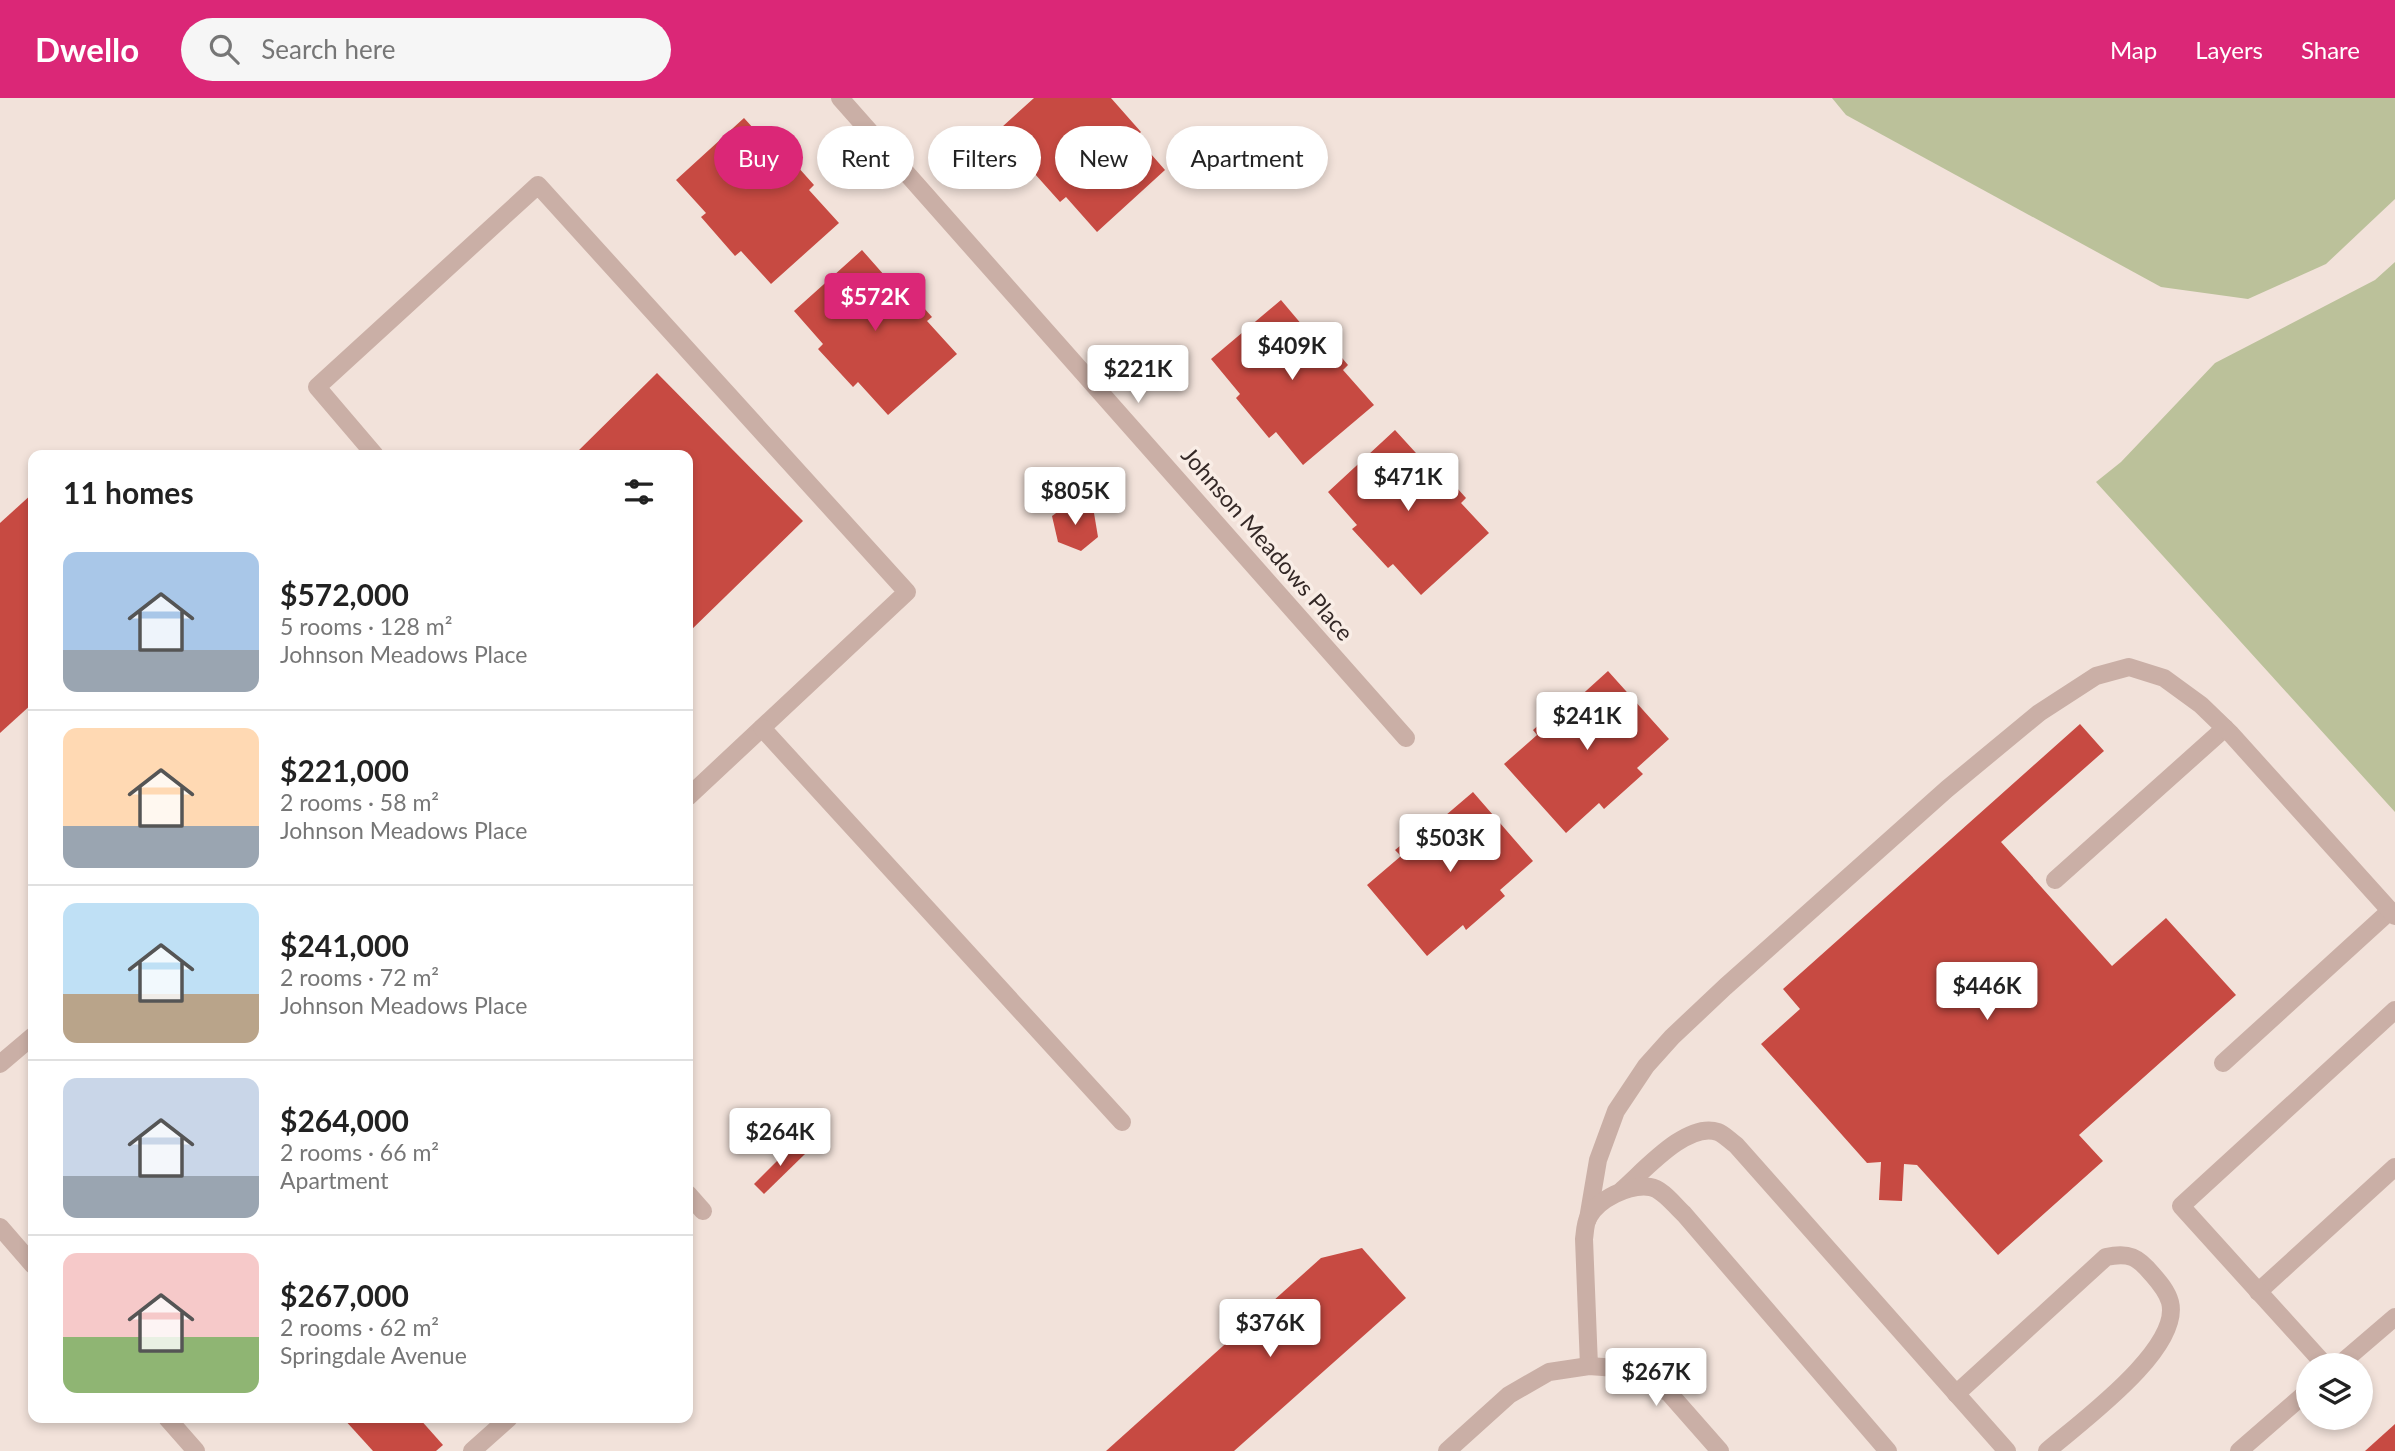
<!DOCTYPE html>
<meta charset="utf-8">
<style>
:root{--surface:#fff;--page:#f6f6f6;--text:#222;--muted:#767676;--line:#e0e0e0;--accent:#db2777}
body{margin:0;font-family:Lato,sans-serif;background:var(--page);color:var(--text);height:100vh;display:flex;flex-direction:column;font-size:26px;white-space:nowrap}
*{box-sizing:border-box;margin:0}
p{font-size:23px;color:var(--muted)}
.icon{flex:none;width:38px;height:38px;fill:none;stroke:currentColor;stroke-width:2;stroke-linecap:round;stroke-linejoin:round}
.map{position:relative;flex:1;overflow:hidden}
.side{position:absolute;left:28px;top:352px;width:665px;height:973px;display:flex;flex-direction:column;background:var(--surface);border-radius:14px;box-shadow:0 4px 10px #0003}
.side>*{flex:none}
.hud{position:absolute;left:714px;top:28px;width:665px;height:63px;display:flex;gap:14px}
.controls{position:absolute;left:2296px;top:1255px;display:grid;gap:14px}
.controls a{display:grid;place-items:center;width:77px;height:77px;border-radius:50%;background:var(--surface);box-shadow:0 4px 10px #0003;font-size:35px}
.price{position:absolute;translate:-50% -60px;padding:0 16px;border-radius:7px;background:#fff;color:#222;font-size:23px;line-height:46px;filter:drop-shadow(0 2px 4px #0008)}
.price::after{content:'';position:absolute;left:50%;top:42px;width:21px;height:16px;margin-left:-10px;background:inherit;clip-path:polygon(0 0,100% 0,50% 100%)}
.price.active{background:var(--accent);color:#fff}
ul{padding:0;list-style:none}
li{display:flex;align-items:center;gap:21px;height:175px;padding:0 35px}
li+li{border-top:2px solid var(--line)}
li span{display:grid;place-items:center;flex:none;width:196px;height:140px;border-radius:14px;color:#555}
li>.icon{margin-inline-start:auto}
span .icon{width:84px;height:84px;fill:#fffc;stroke-width:1}
li b{font-size:30px}
h2{display:flex;justify-content:space-between;align-items:center;height:84px;padding:0 35px;font-size:30px}
.pill{padding:0 24px;border-radius:32px;background:var(--surface);box-shadow:0 4px 10px #0003;font-size:24px;line-height:63px}
.pill.active{background:var(--accent);color:#fff}
header{display:flex;align-items:center;gap:42px;box-sizing:border-box;height:98px;padding:0 35px;background:var(--accent);color:#fff}
header strong{font-size:33px}
nav{display:flex;gap:38px;margin-inline-start:auto;font-size:24px}
.search{width:490px;height:63px;background:var(--page);display:flex;align-items:center;gap:18px;box-sizing:border-box;padding:0 24px;border-radius:38px;color:var(--muted);font-size:26px}
.map>svg:first-child{display:block}
.green{fill:#bbc19a}
.building{fill:#c74a42}
.lines{fill:none;stroke-linecap:round;stroke-linejoin:round}
.minor{stroke:#caafa6;stroke-width:18}
.labels{text-anchor:middle;stroke-width:7;stroke-linejoin:round;paint-order:stroke}
.street-label{font-size:23px;fill:#352927;stroke:#f9ede6}
</style>
<header>
<strong>Dwello</strong>
<div class="search"><svg class="icon" aria-label="search" viewBox="0 0 24 24"><circle cx="10" cy="10" r="6"/><path d="M15 15l6 6"/></svg>Search here</div>
<nav><a>Map</a><a>Layers</a><a>Share</a></nav>
</header>
<div class="map">
<svg width="2395" height="1353" viewBox="0 0 2395 1353">
<rect width="100%" height="100%" fill="#f2e2da"/>
<!-- green -->
<g class="green">
<polygon points="1832,0 2395,0 2395,101 2326,166 2248,201 2161,189 1846,17"/>
<polygon points="2395,164 2395,714 2096,384 2121,364 2215,265 2375,182"/>
</g>
<!-- building -->
<g class="building">
<polygon points="1034,0 1111,0 1141,34 1136,39 1165,72 1097,134 1066,99 1060,104 1026,66 1031,62 1002,29"/>
<polygon points="744,20 775,54 780,49 814,87 809,92 839,125 771,186 741,153 735,158 701,119 706,115 676,82"/>
<polygon points="862,152 892,186 898,181 932,219 927,223 957,256 888,317 858,284 853,289 818,251 823,246 794,213"/>
<polygon points="1281,202 1308,234 1315,228 1348,267 1343,272 1374,307 1303,367 1276,334 1269,340 1236,300 1240,296 1211,261"/>
<polygon points="657,275 803,423 688,535 688,357 574,357"/>
<polygon points="1395,332 1426,366 1431,361 1466,400 1461,405 1489,435 1421,497 1393,466 1388,470 1352,431 1357,427 1328,394"/>
<polygon points="33,395 33,605 0,635 0,425"/>
<polygon points="1071,404 1094,415 1098,439 1081,453 1058,444 1052,418"/>
<polygon points="1608,573 1669,641 1637,670 1643,676 1604,711 1599,705 1566,735 1504,666 1537,637 1533,632 1572,597 1576,602"/>
<polygon points="2080,626 2104,653 2001,744 2112,868 2166,820 2236,897 2079,1037 2103,1063 1998,1157 1917,1067 1904,1066 1902,1103 1879,1102 1881,1064 1867,1065 1761,946 1800,911 1783,891"/>
<polygon points="1473,694 1533,763 1500,792 1505,798 1466,832 1463,827 1427,858 1367,787 1401,758 1395,752 1435,719 1439,723"/>
<polygon points="795,1045 806,1055 764,1096 754,1086"/>
<polygon points="1362,1150 1406,1200 1234,1353 1106,1353 1321,1160"/>
<polygon points="343,1320 419,1320 443,1347 436,1353 373,1353"/>
<polygon points="2395,1326 2395,1353 2365,1353"/>
</g>
<g class="lines">
<!-- minor -->
<g class="minor">
<polyline points="840,0 1406,640"/>
<polyline points="375,357 317,289 538,87 907,494 688,699"/>
<polyline points="762,630 1122,1024"/>
<polyline points="2055,782 2225,630"/>
<polyline points="2223,965 2390,813"/>
<polyline points="0,966 33,938"/>
<path d="M 1622,1092 C 1644,1073 1687,1023 1718,1034 C 1724,1036 1730,1043 1736,1047 L 2007,1353"/>
<polyline points="688,1096 703,1113"/>
<polyline points="1588,1121 1598,1062 1616,1013 1646,968 1672,939 1725,889 1947,691 2039,615 2096,578 2129,569 2164,580 2201,607 2231,636 2395,818"/>
<polyline points="0,1129 33,1167"/>
<polyline points="2258,1194 2395,1069"/>
<polyline points="2325,1267 2181,1108 2395,912"/>
<polyline points="2339,1267 2395,1219"/>
<path d="M 1589,1268 L 1584,1141 C 1585,1135 1585,1126 1588,1120 C 1598,1101 1629,1086 1650,1089 C 1663,1091 1674,1107 1684,1116 L 1888,1353"/>
<path d="M 1956,1296 L 2106,1159 C 2129,1154 2138,1159 2152,1176 C 2159,1184 2167,1193 2170,1204 C 2182,1251 2079,1325 2047,1353"/>
<polyline points="167,1320 196,1353"/>
<polyline points="472,1353 509,1320"/>
<polyline points="1447,1353 1509,1297 1549,1274 1589,1268 1630,1271 1669,1295 1720,1353"/>
<polyline points="2239,1353 2308,1293"/>
</g>
</g>
<g class="labels">
<!-- street labels -->
<g class="street-label">
<text transform="translate(1267 446) rotate(49)" y="8">Johnson Meadows Place</text>
</g>
</g>
</svg>
<div class="controls">
<a><svg class="icon" aria-label="layers" viewBox="0 0 24 24"><path d="M12 4l9 5-9 5-9-5zM3 14l9 5 9-5"/></svg></a>
</div>
<b class="price active" style="left:875px;top:235px">$572K</b>
<b class="price" style="left:1292px;top:284px">$409K</b>
<b class="price" style="left:1138px;top:307px">$221K</b>
<b class="price" style="left:1408px;top:415px">$471K</b>
<b class="price" style="left:1075px;top:429px">$805K</b>
<b class="price" style="left:1587px;top:654px">$241K</b>
<b class="price" style="left:1450px;top:776px">$503K</b>
<b class="price" style="left:1987px;top:924px">$446K</b>
<b class="price" style="left:780px;top:1070px">$264K</b>
<b class="price" style="left:1270px;top:1261px">$376K</b>
<b class="price" style="left:1656px;top:1310px">$267K</b>
<div class="hud">
<a class="pill active">Buy</a>
<a class="pill">Rent</a>
<a class="pill">Filters</a>
<a class="pill">New</a>
<a class="pill">Apartment</a>
</div>
<section class="side">
<h2>11 homes<svg class="icon" aria-label="filters" viewBox="0 0 24 24"><path d="M4 7h16M4 17h16"/><circle cx="9" cy="7" r="2"/><circle cx="15" cy="17" r="2"/></svg></h2>
<ul>
<li><span style="background:linear-gradient(#a9c7e8 70%,#9aa5b1 0)"><svg class="icon" aria-label="home" viewBox="0 0 24 24"><path d="M3 11l9-7 9 7M6 9v11h12V9"/></svg></span><div><b>$572,000</b><p>5 rooms · 128 m²</p><p>Johnson Meadows Place</p></div></li>
<li><span style="background:linear-gradient(#ffd9b3 70%,#9aa5b1 0)"><svg class="icon" aria-label="home" viewBox="0 0 24 24"><path d="M3 11l9-7 9 7M6 9v11h12V9"/></svg></span><div><b>$221,000</b><p>2 rooms · 58 m²</p><p>Johnson Meadows Place</p></div></li>
<li><span style="background:linear-gradient(#bfe0f5 65%,#b9a48a 0)"><svg class="icon" aria-label="home" viewBox="0 0 24 24"><path d="M3 11l9-7 9 7M6 9v11h12V9"/></svg></span><div><b>$241,000</b><p>2 rooms · 72 m²</p><p>Johnson Meadows Place</p></div></li>
<li><span style="background:linear-gradient(#c9d6e8 70%,#9aa5b1 0)"><svg class="icon" aria-label="home" viewBox="0 0 24 24"><path d="M3 11l9-7 9 7M6 9v11h12V9"/></svg></span><div><b>$264,000</b><p>2 rooms · 66 m²</p><p>Apartment</p></div></li>
<li><span style="background:linear-gradient(#f6c9c9 60%,#8fb573 0)"><svg class="icon" aria-label="home" viewBox="0 0 24 24"><path d="M3 11l9-7 9 7M6 9v11h12V9"/></svg></span><div><b>$267,000</b><p>2 rooms · 62 m²</p><p>Springdale Avenue</p></div></li>
</ul>
</section>
</div>
